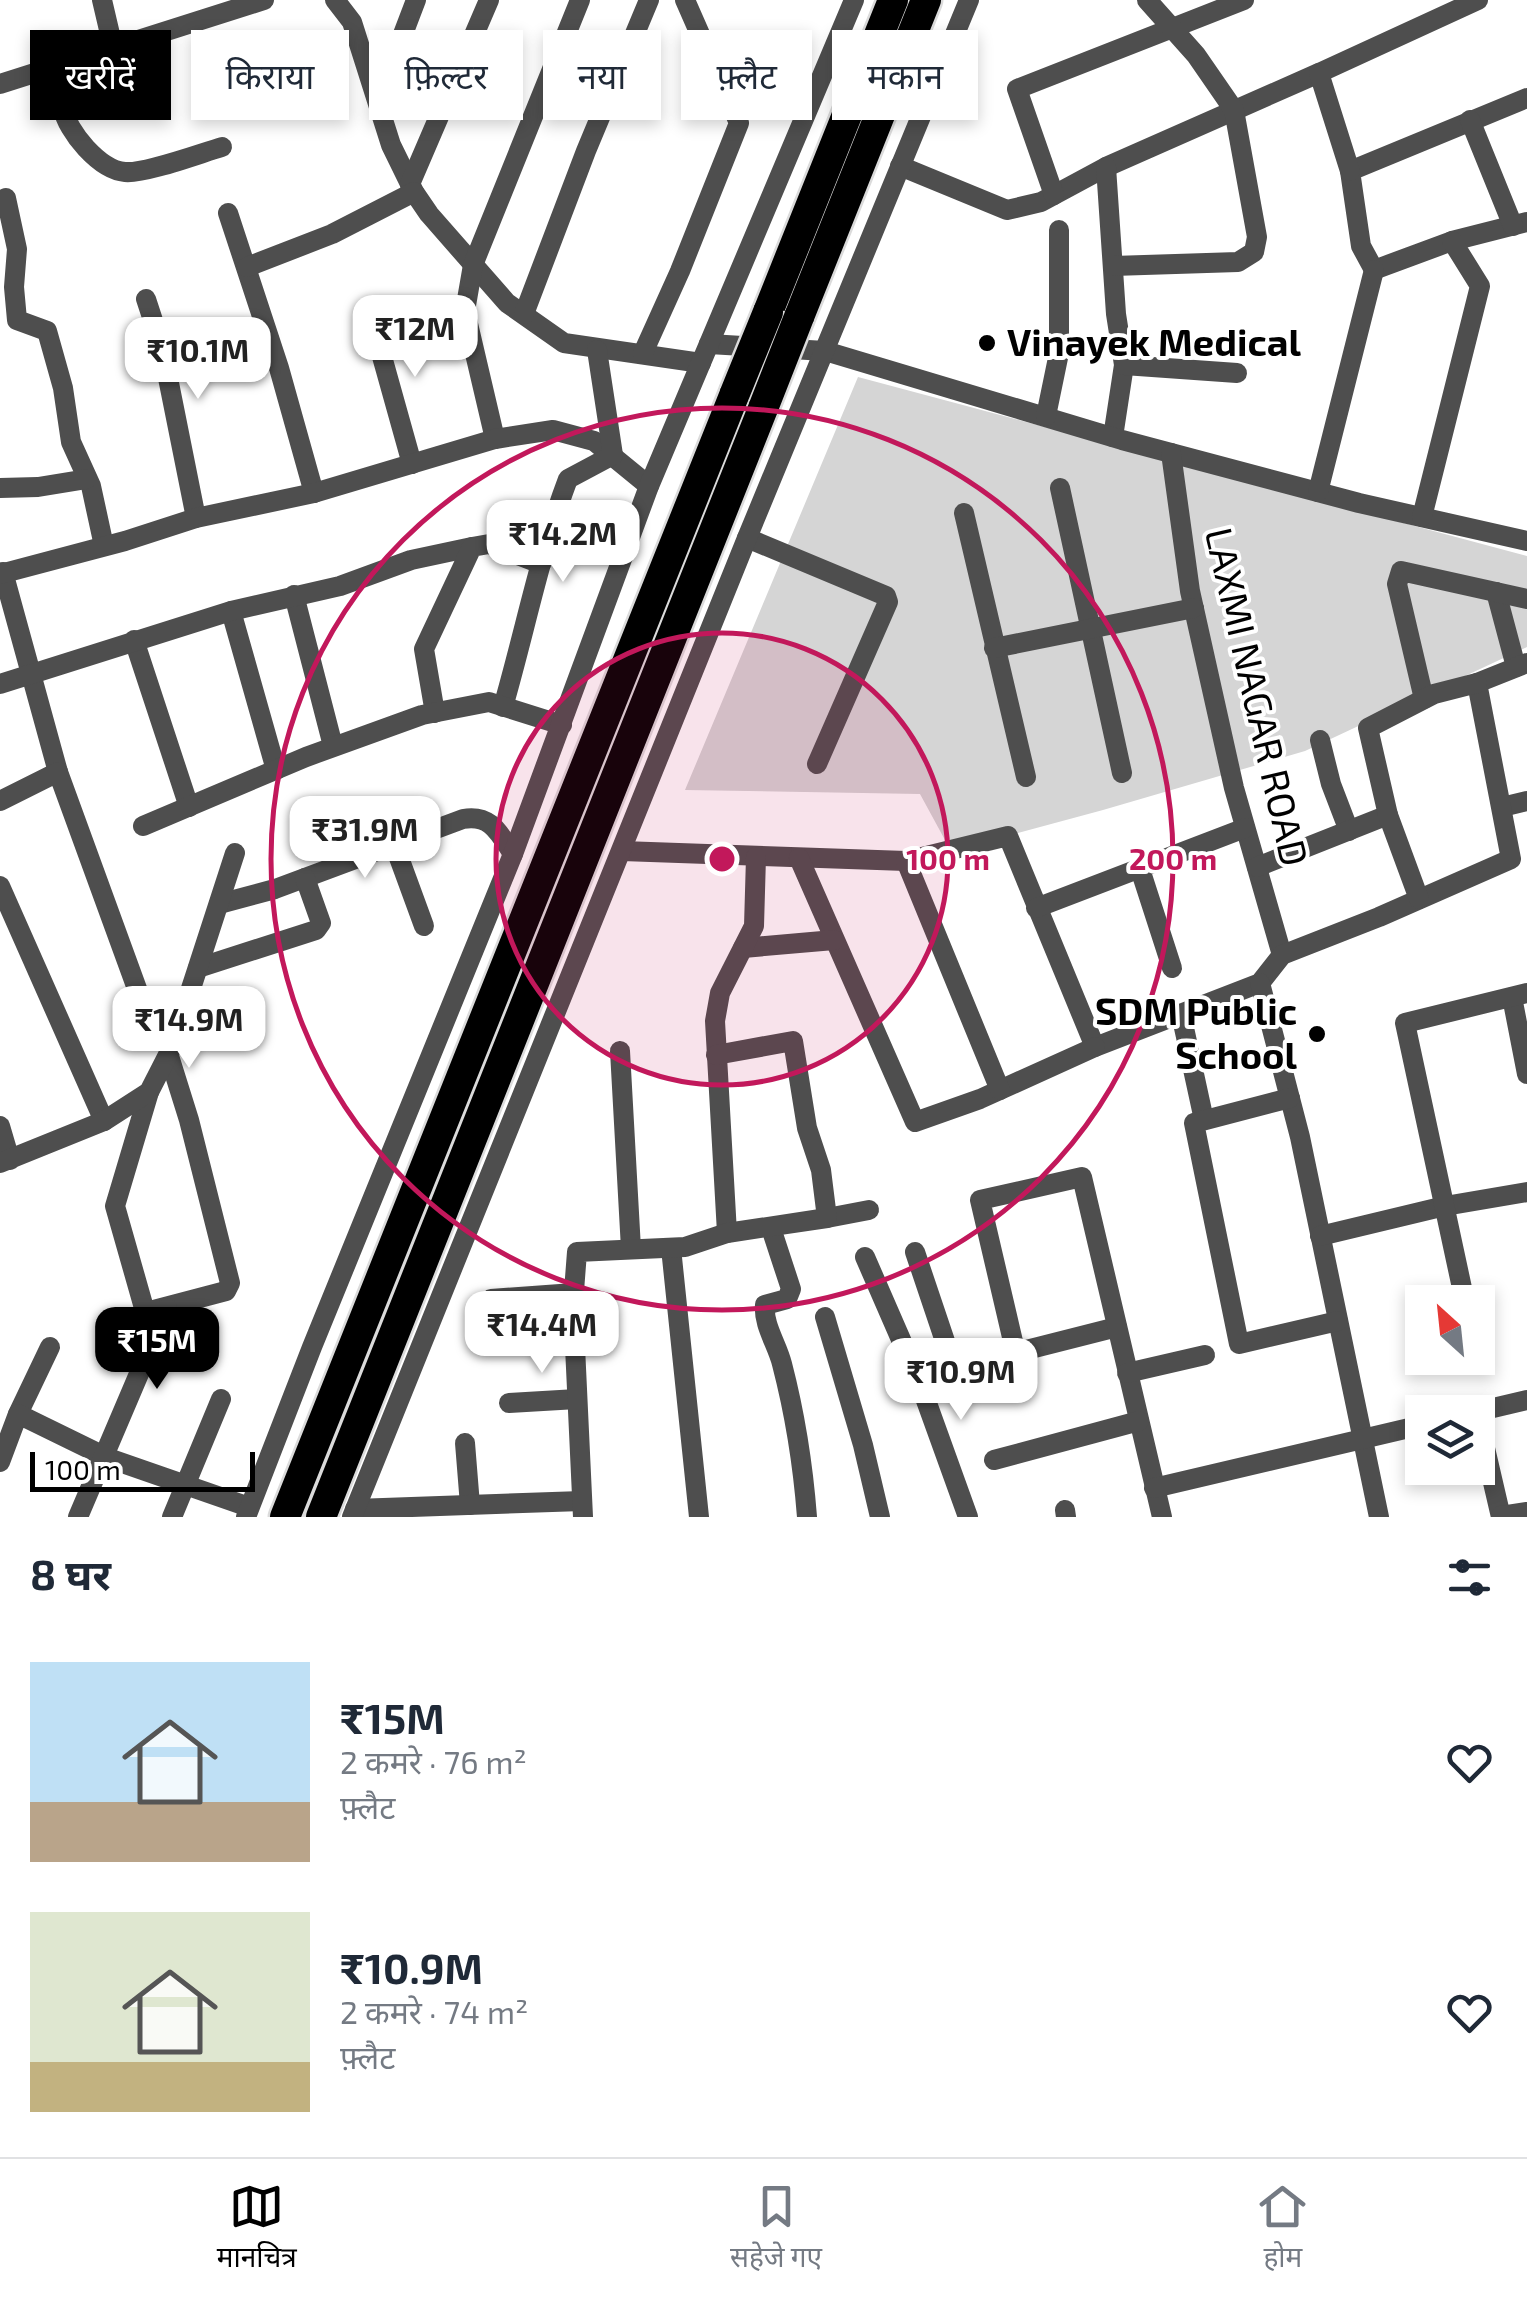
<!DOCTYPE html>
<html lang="hi">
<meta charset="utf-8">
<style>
:root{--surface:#fff;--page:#f6f6f7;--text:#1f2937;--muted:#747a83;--line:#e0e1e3;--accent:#000}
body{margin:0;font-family:"Exo 2","Noto Sans Devanagari",sans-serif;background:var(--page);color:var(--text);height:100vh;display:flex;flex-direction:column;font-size:38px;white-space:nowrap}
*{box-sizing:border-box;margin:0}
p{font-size:32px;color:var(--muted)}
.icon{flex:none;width:55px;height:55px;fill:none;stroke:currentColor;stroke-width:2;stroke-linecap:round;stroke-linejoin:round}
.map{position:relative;height:1517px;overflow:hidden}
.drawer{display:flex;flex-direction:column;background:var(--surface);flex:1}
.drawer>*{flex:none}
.top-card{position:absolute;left:30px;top:30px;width:1000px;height:90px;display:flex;gap:20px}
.needle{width:65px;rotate:333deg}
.tools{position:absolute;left:1405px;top:1285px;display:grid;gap:20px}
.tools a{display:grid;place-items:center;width:90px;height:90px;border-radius:0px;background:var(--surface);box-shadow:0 5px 15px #0003;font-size:50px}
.scale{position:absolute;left:30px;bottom:25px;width:225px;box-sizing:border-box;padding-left:10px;border:5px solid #000;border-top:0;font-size:28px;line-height:35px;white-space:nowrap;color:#000;-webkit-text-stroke:8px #fff;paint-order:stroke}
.price{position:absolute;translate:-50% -85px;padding:0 22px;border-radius:20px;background:#fff;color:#222;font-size:32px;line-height:65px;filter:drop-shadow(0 2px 5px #0008)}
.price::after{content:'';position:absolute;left:50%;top:60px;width:30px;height:22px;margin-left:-15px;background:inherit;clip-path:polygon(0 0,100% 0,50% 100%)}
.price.on{background:var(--accent);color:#fff}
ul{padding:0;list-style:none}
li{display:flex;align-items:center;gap:30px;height:250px;padding:0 30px}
li span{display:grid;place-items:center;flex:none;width:280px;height:200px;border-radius:0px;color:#555}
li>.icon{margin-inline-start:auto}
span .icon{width:120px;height:120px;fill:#fffc;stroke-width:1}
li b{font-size:42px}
h2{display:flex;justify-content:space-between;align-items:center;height:120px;padding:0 30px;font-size:42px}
.tag{padding:0 35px;border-radius:0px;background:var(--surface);box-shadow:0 5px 15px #0003;font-size:35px;line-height:90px}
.tag.on{background:var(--accent);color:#fff}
.tabs{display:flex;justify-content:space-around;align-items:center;height:140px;border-top:2px solid var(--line);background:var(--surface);font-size:28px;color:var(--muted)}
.tabs a{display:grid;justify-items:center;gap:5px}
.tabs .on{color:var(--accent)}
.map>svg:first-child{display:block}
.green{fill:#d5d5d5}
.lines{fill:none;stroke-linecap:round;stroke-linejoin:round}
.highway-casing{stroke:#dbdbdb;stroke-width:35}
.minor{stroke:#4e4e4e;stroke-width:20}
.highway{stroke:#000;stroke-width:30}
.highway-bridge-casing{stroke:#dbdbdb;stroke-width:35;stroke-linecap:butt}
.highway-bridge{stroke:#000;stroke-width:30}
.ring{fill:none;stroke:#c2185b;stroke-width:5}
.poi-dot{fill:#000;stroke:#fff;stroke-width:4}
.labels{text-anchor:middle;stroke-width:8;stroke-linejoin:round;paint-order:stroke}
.poi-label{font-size:38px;font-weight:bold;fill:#000;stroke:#fff;text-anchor:start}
.street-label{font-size:38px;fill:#000;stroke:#fff}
.centre{fill:#c2185b;stroke:#fff;stroke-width:5}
.ring-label{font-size:30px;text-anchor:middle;font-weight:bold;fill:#c2185b;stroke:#fff;stroke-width:8;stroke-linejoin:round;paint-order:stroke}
</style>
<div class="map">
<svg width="1527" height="1517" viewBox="0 0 1527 1517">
<rect width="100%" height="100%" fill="#fff"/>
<!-- green -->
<polygon class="green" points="858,377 1527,556 1527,647 1305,751 1103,810 951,851 920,794 685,790"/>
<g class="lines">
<!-- highway casing -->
<g class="highway-casing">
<g id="highway">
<polyline points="768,312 893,0"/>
<polyline points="799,317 926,0"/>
<polyline points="285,1517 735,393"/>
<polyline points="321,1517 764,406"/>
</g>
</g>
<!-- minor -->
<g class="minor">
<polyline points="102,0 113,47"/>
<polyline points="335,0 352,22 391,145 414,192 429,214 507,303 564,343 701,363"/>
<polyline points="400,42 416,0"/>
<path d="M 70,62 C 67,76 61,93 63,108 C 67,132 100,170 125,172 C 145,174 201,153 222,147"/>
<polyline points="0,84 264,0"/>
<polyline points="1527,98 1350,171 1361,246 1374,270 1452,241 1527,222"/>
<polyline points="1470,120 1513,226"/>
<polyline points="900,166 1007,210 1041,202 1106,167 1319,73"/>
<polyline points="1106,167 1116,314 1124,365 1113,437"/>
<polyline points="1350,171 1319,73 1478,0"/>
<polyline points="410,184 489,0"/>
<polyline points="1054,195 1017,89 1244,0"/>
<polyline points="0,201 6,198 17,249 14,287 17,320 47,331 63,388 71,442 91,486 104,546"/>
<polyline points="228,213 279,368 314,493"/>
<polyline points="1113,266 1238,262 1254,252 1257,237 1234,110 1196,55 1147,0"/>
<polyline points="247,267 332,234 414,192"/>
<polyline points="146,299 162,348 196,518"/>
<polyline points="369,310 412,464"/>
<polyline points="524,314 586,151 649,0"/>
<polyline points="709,344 825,351 1122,440 1359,503 1527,541"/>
<polyline points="643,353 680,271 739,123 685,0"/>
<polyline points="1124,365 1237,373"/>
<polyline points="1046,416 1059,353 1059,230"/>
<polyline points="495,439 465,311 473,265 580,0"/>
<polyline points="1171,453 1190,591 1234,788 1282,955"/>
<polyline points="0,488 38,487 87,479"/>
<polyline points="1060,488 1122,773"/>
<polyline points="1318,492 1374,270"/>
<polyline points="964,513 1026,777"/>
<polyline points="1422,517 1480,286 1452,241"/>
<polyline points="747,538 886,596 888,602 817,764"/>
<polyline points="3,572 58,772"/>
<polyline points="0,574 125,541 196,518 314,493 495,439 553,430 594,441 649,486"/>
<polyline points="1496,592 1516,667"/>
<polyline points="294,595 333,746"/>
<polyline points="231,611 276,770"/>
<polyline points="134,640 189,807"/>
<polyline points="994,648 1194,608"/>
<polyline points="0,684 231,611 340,586 411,560 472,547"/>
<polyline points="1424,699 1397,584 1401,571 1527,599"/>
<path d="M 503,707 C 525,631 540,553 568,479 L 613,455 L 597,350"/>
<polyline points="435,713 424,649 472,547 489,544 541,564"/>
<polyline points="1320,740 1331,784 1349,831"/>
<polyline points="0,801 58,772 140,997 177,1030"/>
<polyline points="1502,807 1527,801"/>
<polyline points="143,826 306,757 422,715 489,702 562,725"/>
<polyline points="394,844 424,926"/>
<polyline points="622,851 906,861 1008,836 1095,1047 1260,983 1282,955 1379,917 1511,859 1477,683 1527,663"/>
<polyline points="799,858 915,1122 980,1099 1095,1047"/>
<polyline points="906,861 1000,1090"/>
<polyline points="1257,867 1388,815"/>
<polyline points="1140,869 1172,968"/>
<polyline points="0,886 104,1121"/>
<polyline points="1419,899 1388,815 1368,728 1434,694 1477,683"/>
<path d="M 219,904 L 275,889 L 463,819 C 491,814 499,833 513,854"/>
<polyline points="1036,908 1245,828"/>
<polyline points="743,948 834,940"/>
<polyline points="198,968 316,930 321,923 305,878"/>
<polyline points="1260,983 1300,1137 1379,1517"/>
<polyline points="1512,997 1527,1074"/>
<polyline points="1181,1014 1204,1120"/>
<polyline points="620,1051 631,1249"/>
<polyline points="149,1092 115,1206 144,1308 150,1311 226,1291 230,1283 189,1120 169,1056"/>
<polyline points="1290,1098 1194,1123 1239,1344 1338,1321"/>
<polyline points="0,1126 10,1160"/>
<polyline points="0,1163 104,1121 149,1092 172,1047 235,853"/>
<polyline points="827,1218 869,1210"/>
<path d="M 771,1228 L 791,1289 L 787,1299 L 765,1305 C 763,1325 777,1344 782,1364 C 795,1414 803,1465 807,1517"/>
<polyline points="727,1233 715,1021 720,993 754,926 756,857"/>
<polyline points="1320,1236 1445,1206 1527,1192"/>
<polyline points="671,1248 699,1517"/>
<polyline points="915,1252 953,1365 959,1367 1117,1327"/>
<polyline points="865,1257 919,1381 968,1517"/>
<polyline points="491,1299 574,1293"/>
<polyline points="1465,1302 1405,1023 1527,993"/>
<polyline points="825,1317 863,1445 880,1517"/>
<polyline points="1015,1350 980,1200 1082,1177 1162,1517"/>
<polyline points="1127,1373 1205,1355"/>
<polyline points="509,1403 577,1399"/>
<polyline points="1476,1412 1527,1400"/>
<polyline points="18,1414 50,1347"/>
<polyline points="1478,1418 1501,1517"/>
<polyline points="465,1443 470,1505"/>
<polyline points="994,1460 1139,1421"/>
<polyline points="0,1462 18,1414 108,1458 249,1507"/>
<polyline points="1154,1488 1422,1425"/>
<polyline points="355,1509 582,1501"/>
<polyline points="1065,1510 1066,1517"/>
<polyline points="1501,1516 1527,1512"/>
<polyline points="78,1517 167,1308"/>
<polyline points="172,1517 221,1399"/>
<polyline points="246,1517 312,1347 513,854 649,486 854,0"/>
<polyline points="352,1517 747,538 969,0"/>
<polyline points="583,1517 573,1304 577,1252 685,1247 727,1233 827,1218 821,1170 807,1128 793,1041 716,1055"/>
</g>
<!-- highway -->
<use href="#highway" class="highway"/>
<!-- highway-bridge casing -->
<g class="highway-bridge-casing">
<g id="highway-bridge">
<polyline points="735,393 768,312"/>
<polyline points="764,406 799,317"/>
</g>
</g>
<!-- highway-bridge -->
<use href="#highway-bridge" class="highway-bridge"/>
</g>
<!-- distance rings -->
<circle cx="722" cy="859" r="226" fill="#c2185b" fill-opacity=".12"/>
<g class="ring">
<circle cx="722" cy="859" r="226"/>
<circle cx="722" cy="859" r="451"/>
</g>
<!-- markers -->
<g class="poi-dot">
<circle cx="987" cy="343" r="10"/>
<circle cx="1317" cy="1034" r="10"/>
</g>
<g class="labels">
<!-- poi labels -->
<g class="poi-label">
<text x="1007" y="356">Vinayek Medical</text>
<text x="1297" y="1025" text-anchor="end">SDM Public<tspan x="1297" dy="44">School</tspan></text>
</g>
<!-- street labels -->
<g class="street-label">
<text transform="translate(1256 697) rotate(77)" y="13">LAXMI NAGAR ROAD</text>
</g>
</g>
<circle cx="722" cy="859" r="15" class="centre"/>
<g class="ring-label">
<text x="948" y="870">100 m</text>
<text x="1173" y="870">200 m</text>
</g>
</svg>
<div class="tools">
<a><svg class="needle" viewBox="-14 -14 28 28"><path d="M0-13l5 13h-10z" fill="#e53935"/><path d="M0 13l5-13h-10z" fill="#747a83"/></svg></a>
<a><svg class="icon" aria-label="layers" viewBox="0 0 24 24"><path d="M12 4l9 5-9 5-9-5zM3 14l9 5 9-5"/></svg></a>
</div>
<div class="scale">100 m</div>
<b class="price" style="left:415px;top:380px">₹12M</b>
<b class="price" style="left:198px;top:402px">₹10.1M</b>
<b class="price" style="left:563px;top:585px">₹14.2M</b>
<b class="price" style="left:365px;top:881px">₹31.9M</b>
<b class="price" style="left:189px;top:1071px">₹14.9M</b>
<b class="price" style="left:542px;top:1376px">₹14.4M</b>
<b class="price on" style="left:157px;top:1392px">₹15M</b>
<b class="price" style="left:961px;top:1423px">₹10.9M</b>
<div class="top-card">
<a class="tag on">खरीदें</a>
<a class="tag">किराया</a>
<a class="tag">फ़िल्टर</a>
<a class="tag">नया</a>
<a class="tag">फ़्लैट</a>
<a class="tag">मकान</a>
</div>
</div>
<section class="drawer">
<h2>8 घर<svg class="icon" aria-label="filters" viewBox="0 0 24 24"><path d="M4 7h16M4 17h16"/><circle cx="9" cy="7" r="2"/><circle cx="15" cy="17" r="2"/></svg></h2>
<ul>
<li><span style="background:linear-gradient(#bfe0f5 70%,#b9a48a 0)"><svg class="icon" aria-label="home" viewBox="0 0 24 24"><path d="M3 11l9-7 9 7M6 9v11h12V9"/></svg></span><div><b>₹15M</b><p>2 कमरे · 76 m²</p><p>फ़्लैट</p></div><svg class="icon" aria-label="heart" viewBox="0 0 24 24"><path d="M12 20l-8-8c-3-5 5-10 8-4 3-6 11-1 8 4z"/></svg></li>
<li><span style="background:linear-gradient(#dfe7d0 75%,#c2b280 0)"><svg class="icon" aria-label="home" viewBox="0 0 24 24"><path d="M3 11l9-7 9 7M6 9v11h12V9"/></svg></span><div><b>₹10.9M</b><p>2 कमरे · 74 m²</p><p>फ़्लैट</p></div><svg class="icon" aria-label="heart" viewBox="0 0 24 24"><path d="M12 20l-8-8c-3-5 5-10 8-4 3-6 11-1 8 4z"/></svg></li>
</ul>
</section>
<nav class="tabs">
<a class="on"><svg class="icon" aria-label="map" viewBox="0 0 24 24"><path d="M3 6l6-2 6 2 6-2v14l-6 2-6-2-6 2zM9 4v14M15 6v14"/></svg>मानचित्र</a>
<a><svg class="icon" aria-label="saved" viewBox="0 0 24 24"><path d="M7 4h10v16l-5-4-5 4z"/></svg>सहेजे गए</a>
<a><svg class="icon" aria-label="home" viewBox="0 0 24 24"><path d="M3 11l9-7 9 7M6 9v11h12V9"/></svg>होम</a>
</nav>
